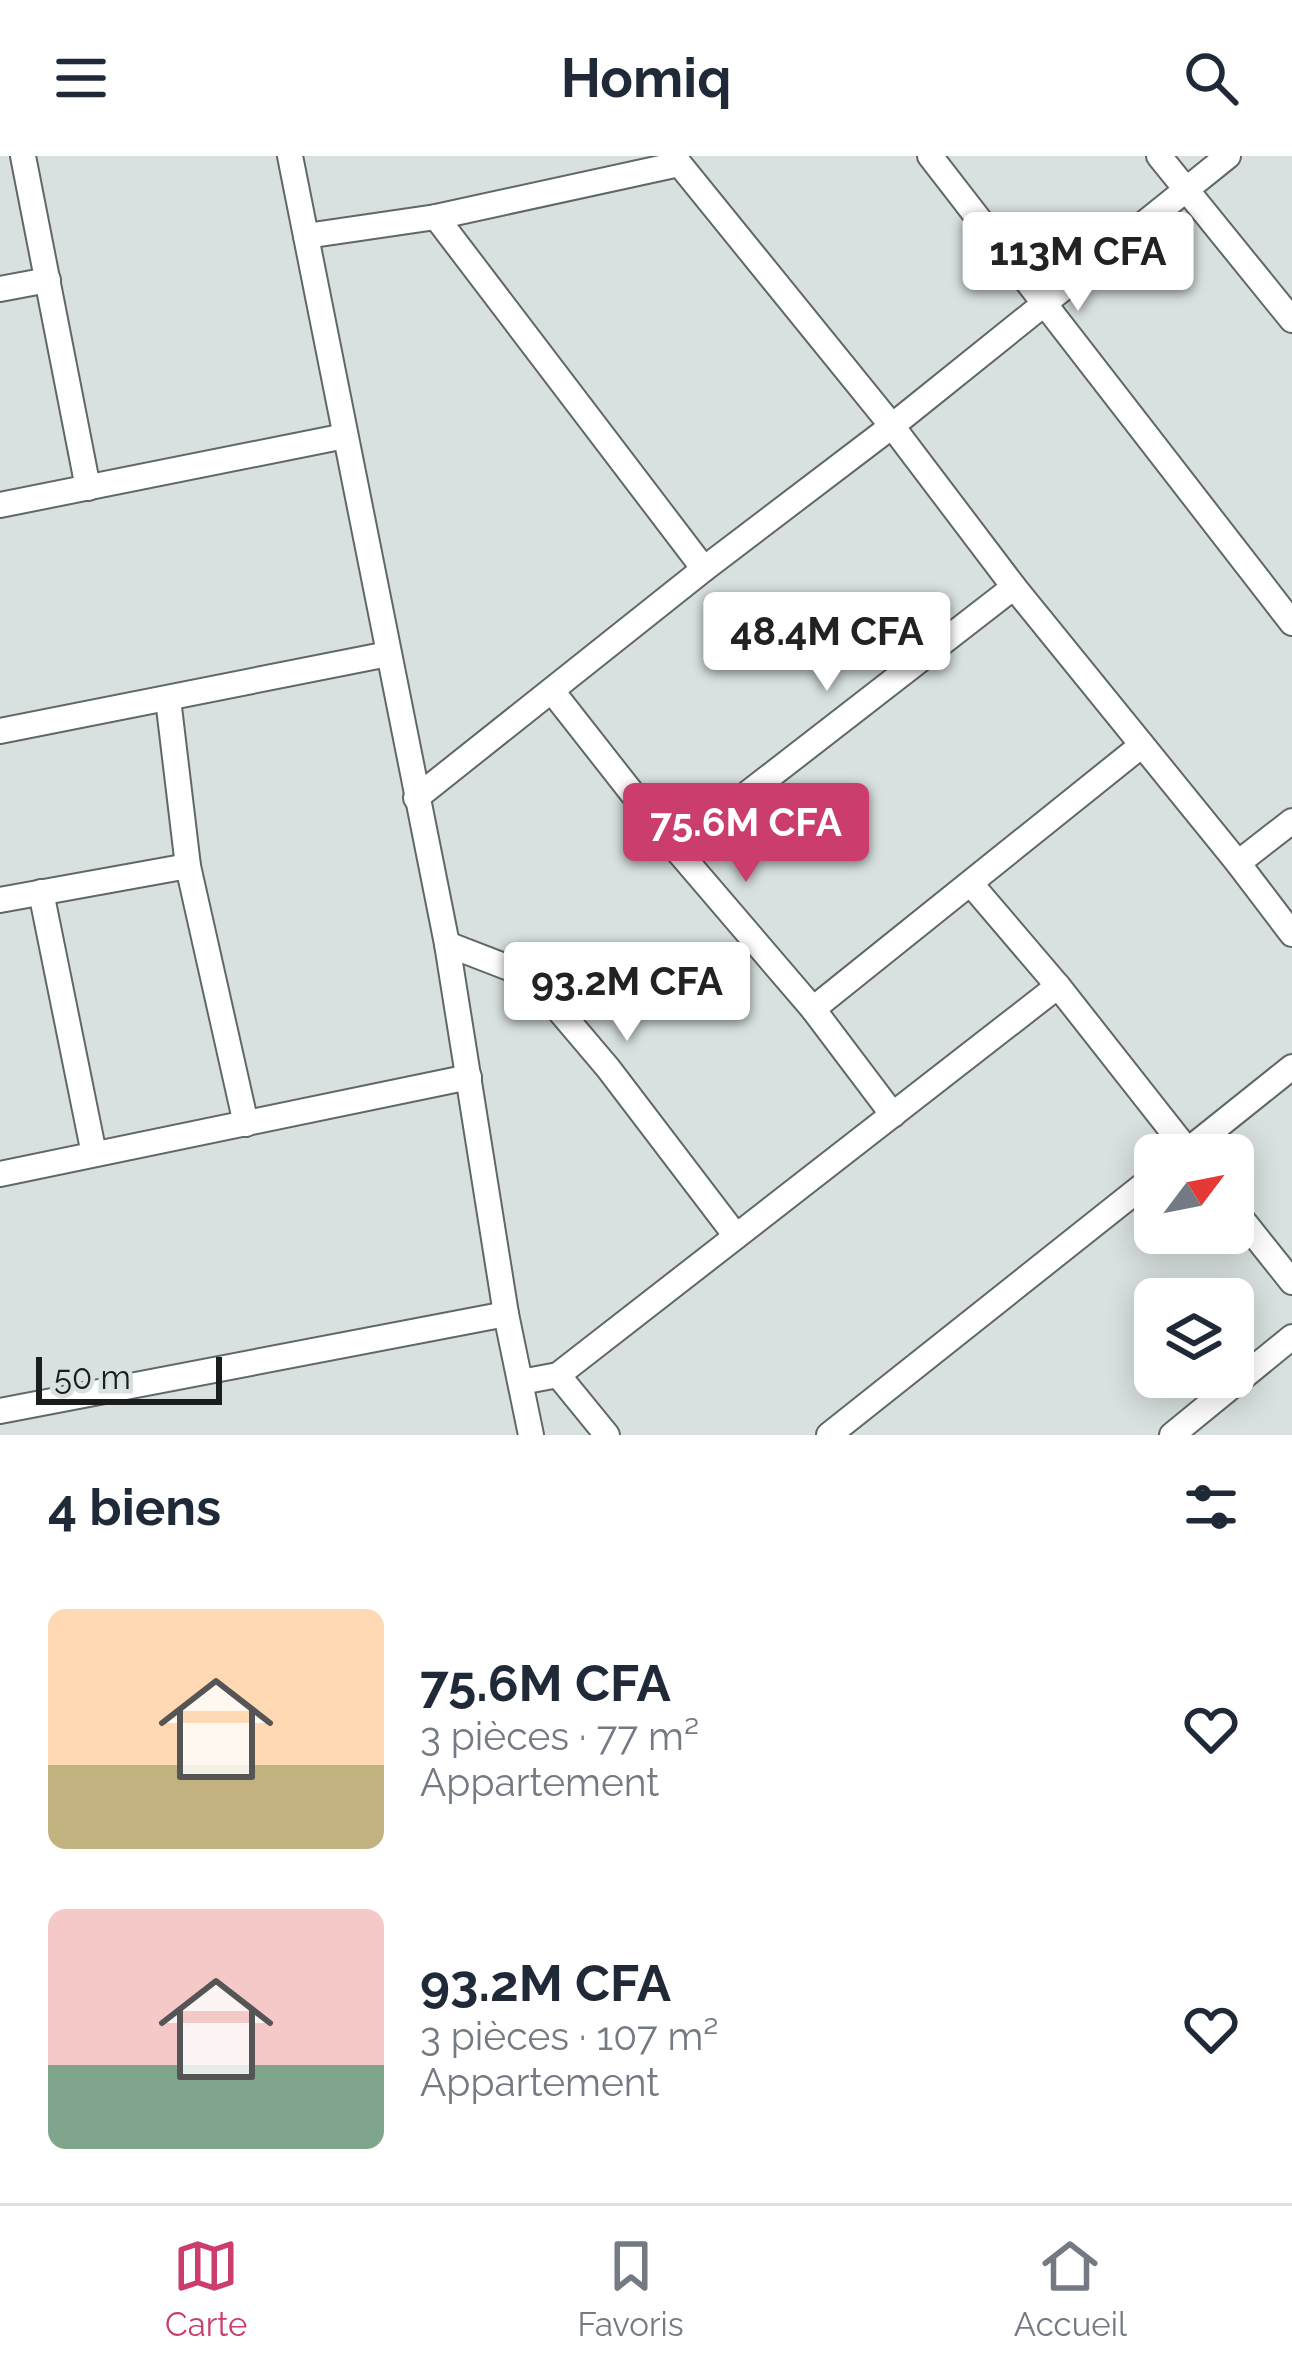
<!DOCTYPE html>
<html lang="fr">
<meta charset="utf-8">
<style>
:root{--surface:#fff;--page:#f6f6f7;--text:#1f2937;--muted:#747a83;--line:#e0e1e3;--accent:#cb3d6c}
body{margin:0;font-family:Raleway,sans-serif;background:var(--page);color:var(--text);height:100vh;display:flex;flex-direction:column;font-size:45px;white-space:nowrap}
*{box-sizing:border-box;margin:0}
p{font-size:39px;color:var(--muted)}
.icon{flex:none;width:66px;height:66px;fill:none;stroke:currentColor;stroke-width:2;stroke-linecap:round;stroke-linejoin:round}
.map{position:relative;height:1279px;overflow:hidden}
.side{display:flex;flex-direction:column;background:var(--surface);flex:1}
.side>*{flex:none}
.needle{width:78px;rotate:58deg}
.buttons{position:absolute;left:1134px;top:978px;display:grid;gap:24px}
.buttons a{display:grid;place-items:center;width:120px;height:120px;border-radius:18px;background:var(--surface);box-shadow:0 6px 30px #0003;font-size:60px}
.scale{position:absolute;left:36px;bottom:30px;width:186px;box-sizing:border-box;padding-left:12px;border:6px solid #1a1d1d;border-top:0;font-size:33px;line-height:42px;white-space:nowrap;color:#1a1d1d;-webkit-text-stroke:9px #d8e0e0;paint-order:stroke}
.price{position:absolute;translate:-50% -102px;padding:0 27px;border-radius:12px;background:#fff;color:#222;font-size:39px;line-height:78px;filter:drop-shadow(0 3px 6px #0008)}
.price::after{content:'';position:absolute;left:50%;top:72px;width:36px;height:27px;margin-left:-18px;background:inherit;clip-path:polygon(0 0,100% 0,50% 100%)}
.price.active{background:var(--accent);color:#fff}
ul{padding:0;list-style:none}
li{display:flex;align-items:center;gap:36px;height:300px;padding:0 48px}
li span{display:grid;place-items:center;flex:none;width:336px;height:240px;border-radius:18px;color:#555}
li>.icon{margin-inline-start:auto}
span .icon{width:144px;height:144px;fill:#fffc;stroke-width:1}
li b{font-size:51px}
h2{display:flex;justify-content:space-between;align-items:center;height:144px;padding:0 48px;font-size:51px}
header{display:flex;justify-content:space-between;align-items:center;height:156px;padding:0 48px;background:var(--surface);font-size:54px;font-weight:700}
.dock{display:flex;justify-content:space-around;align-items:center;height:168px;border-top:3px solid var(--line);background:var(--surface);font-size:33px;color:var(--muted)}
.dock a{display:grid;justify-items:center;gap:6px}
.dock .active{color:var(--accent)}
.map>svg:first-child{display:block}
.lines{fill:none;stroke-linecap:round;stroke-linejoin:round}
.street-casing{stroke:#606767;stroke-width:28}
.street{stroke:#fff;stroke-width:24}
</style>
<header><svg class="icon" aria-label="menu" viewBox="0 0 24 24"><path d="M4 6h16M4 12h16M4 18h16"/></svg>Homiq<svg class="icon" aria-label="search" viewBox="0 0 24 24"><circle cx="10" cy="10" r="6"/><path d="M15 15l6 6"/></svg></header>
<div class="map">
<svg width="1292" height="1279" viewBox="0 0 1292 1279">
<rect width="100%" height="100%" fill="#d8e0e0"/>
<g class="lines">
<!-- street casing -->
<g class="street-casing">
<g id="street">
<polyline points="23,0 88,332"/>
<polyline points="290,0 447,788 506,1158 531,1279"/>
<polyline points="673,0 892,270 1014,431 1238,707 1292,778"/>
<polyline points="930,0 1292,467"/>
<polyline points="1159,0 1292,164"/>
<polyline points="436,61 704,413"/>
<polyline points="306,80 436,61 679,8"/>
<polyline points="0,133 48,124"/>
<polyline points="0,349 345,280"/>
<polyline points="552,535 676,693 813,853 893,959"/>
<polyline points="168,543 188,710 246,968"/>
<polyline points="0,575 388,498"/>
<polyline points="416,642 704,413 892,270 1228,0"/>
<polyline points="676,693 1014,431"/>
<polyline points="1238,707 1292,665"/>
<polyline points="971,728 1058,830 1191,999"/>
<polyline points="41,736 94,998"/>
<polyline points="0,744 188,710"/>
<polyline points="447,788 530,820 608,912 736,1080"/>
<polyline points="813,853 1142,589"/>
<polyline points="1182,999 1292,911"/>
<polyline points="0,1018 469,921"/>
<polyline points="1233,1052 1292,1126"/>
<polyline points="558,1219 607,1279"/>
<polyline points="521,1226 558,1219 1058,830"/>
<polyline points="0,1255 506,1158"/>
<polyline points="829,1279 1155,1020"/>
<polyline points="1172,1279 1292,1181"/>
</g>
</g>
<!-- street -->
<use href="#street" class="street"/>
</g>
</svg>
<div class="buttons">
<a><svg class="needle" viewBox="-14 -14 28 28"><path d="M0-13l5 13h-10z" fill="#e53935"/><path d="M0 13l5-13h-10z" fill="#747a83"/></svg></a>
<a><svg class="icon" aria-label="layers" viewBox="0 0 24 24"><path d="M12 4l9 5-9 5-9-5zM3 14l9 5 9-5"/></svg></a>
</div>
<div class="scale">50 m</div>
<b class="price" style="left:1078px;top:158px">113M CFA</b>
<b class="price" style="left:827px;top:538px">48.4M CFA</b>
<b class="price active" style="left:746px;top:729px">75.6M CFA</b>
<b class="price" style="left:627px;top:888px">93.2M CFA</b>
</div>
<section class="side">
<h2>4 biens<svg class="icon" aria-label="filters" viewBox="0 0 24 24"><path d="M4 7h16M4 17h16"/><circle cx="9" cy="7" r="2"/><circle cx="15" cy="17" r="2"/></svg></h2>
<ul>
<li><span style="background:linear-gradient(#ffd9b3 65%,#c2b280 0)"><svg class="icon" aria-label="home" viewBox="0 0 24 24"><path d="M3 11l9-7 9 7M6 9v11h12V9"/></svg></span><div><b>75.6M CFA</b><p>3 pièces · 77 m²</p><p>Appartement</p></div><svg class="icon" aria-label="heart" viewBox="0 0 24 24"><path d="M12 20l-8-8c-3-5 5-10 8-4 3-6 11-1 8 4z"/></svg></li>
<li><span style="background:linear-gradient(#f6c9c9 65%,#7fa58c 0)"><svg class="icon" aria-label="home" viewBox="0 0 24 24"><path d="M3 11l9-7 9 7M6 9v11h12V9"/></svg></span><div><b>93.2M CFA</b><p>3 pièces · 107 m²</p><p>Appartement</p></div><svg class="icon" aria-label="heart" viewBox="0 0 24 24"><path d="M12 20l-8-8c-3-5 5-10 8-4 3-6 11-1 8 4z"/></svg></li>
</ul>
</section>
<nav class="dock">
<a class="active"><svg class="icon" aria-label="map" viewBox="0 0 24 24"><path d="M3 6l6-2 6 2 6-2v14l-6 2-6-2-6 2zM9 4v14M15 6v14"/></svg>Carte</a>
<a><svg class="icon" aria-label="saved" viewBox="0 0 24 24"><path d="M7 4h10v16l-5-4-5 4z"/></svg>Favoris</a>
<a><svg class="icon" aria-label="home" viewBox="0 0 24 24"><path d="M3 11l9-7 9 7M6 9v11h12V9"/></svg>Accueil</a>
</nav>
